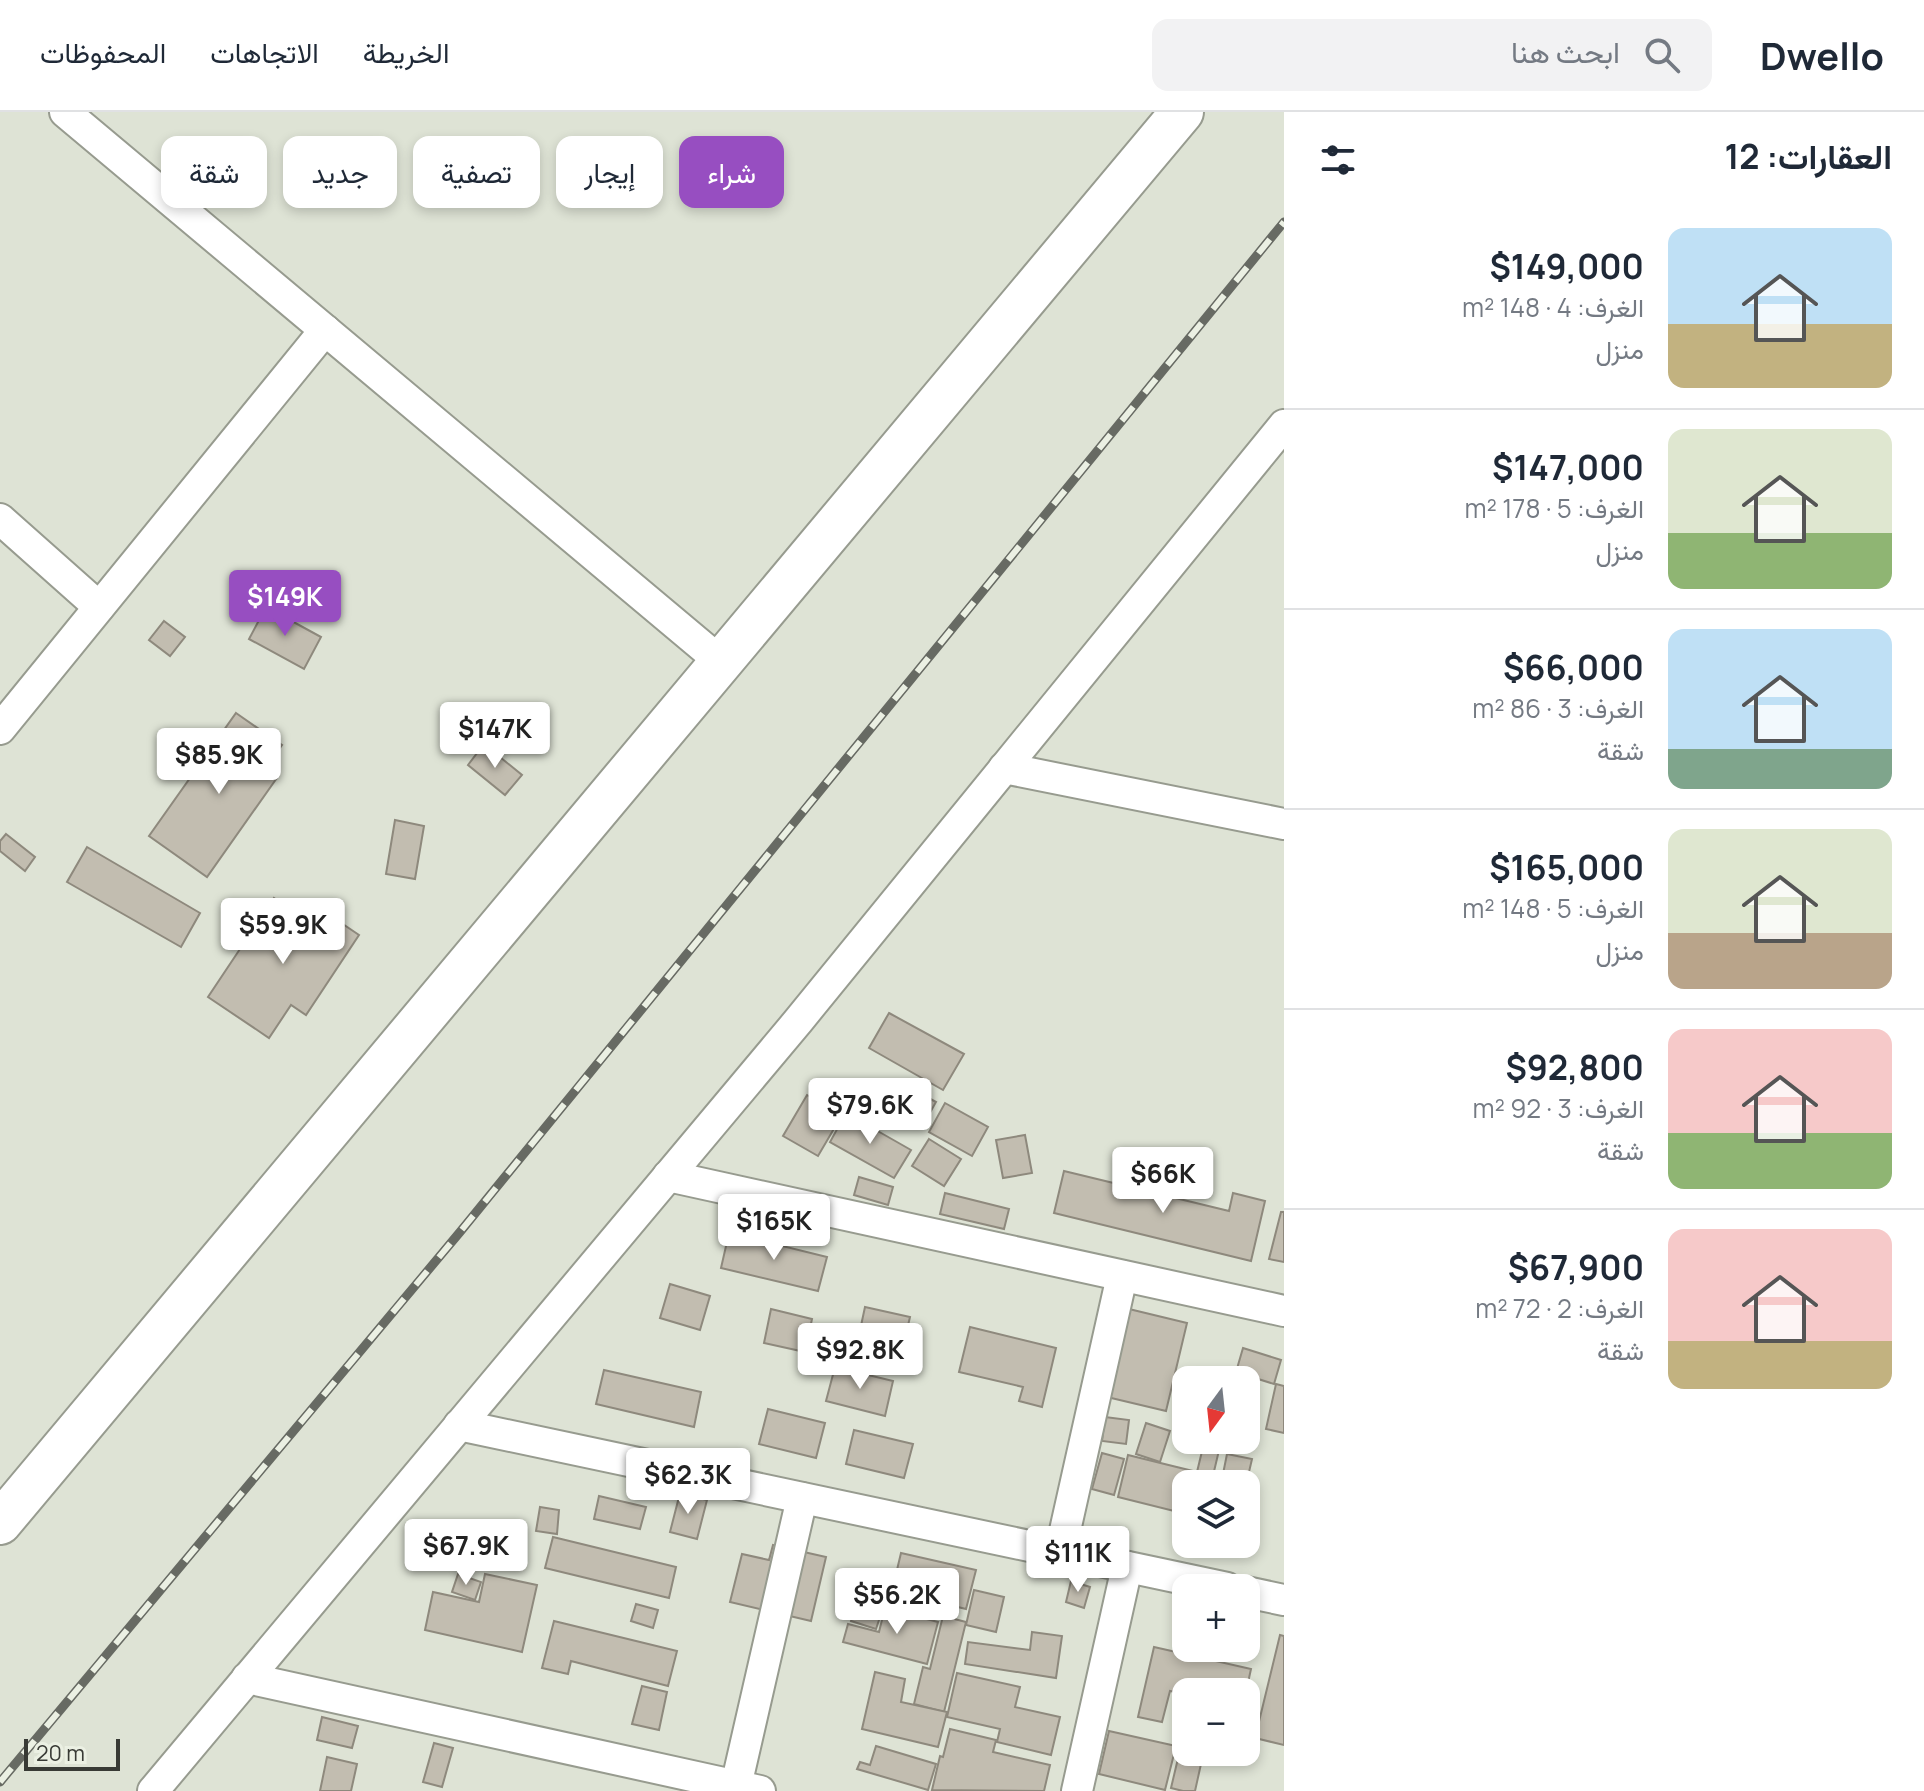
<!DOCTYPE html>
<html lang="ar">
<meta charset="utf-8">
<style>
:root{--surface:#fff;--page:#f2f2f3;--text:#1f2937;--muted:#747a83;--line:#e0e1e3;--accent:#974ec1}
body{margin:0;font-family:Manrope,Vazirmatn,sans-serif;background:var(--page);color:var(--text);direction:rtl;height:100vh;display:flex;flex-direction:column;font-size:30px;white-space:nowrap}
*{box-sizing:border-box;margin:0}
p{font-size:26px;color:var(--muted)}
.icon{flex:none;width:44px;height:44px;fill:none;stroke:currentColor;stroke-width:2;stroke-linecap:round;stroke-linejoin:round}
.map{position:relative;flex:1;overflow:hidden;direction:ltr}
.drawer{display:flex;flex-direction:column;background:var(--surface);width:640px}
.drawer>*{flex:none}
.banner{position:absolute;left:24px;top:24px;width:760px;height:72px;direction:rtl;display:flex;gap:16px}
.needle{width:52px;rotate:195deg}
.controls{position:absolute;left:1172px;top:1254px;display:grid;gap:16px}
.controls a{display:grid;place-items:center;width:88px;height:88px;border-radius:16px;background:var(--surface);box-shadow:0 4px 12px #0003;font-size:40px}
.scale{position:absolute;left:24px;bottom:20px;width:96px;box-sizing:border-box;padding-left:8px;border:4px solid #383a35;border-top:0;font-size:22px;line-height:28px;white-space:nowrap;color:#383a35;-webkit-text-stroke:6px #ebf0e3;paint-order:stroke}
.price{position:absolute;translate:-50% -68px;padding:0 18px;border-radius:8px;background:#fff;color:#222;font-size:26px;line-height:52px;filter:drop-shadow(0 2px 4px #0008)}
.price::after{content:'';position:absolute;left:50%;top:48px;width:24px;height:18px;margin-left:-12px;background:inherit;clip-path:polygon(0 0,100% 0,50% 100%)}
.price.on{background:var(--accent);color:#fff}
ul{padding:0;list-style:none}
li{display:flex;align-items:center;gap:24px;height:200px;padding:0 32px}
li+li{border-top:2px solid var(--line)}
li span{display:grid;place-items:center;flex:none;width:224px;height:160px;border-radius:16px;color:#555}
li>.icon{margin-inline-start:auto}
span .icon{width:96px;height:96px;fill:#fffc;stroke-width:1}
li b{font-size:34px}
h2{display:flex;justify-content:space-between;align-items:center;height:96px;padding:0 32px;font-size:34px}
.tag{padding:0 28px;border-radius:16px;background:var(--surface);box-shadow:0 4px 12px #0003;font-size:28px;line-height:72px}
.tag.on{background:var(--accent);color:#fff}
header{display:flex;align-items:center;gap:48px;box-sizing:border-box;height:112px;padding:0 40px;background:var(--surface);border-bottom:2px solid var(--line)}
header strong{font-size:38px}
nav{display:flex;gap:44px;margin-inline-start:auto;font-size:28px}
.search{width:560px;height:72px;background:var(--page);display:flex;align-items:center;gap:20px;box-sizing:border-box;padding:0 28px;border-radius:16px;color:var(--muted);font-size:30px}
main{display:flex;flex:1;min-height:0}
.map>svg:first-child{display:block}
.building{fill:#c2bdb0;stroke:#8e897d;stroke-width:2}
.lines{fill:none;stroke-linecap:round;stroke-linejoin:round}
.street-casing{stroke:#979b8f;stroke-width:34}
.secondary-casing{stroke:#979b8f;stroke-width:46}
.street{stroke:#fff;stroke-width:30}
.secondary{stroke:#fff;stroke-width:42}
.rail-casing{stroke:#676a63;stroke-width:9}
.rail{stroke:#ebf0e3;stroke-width:6;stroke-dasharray:18;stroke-linecap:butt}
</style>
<header>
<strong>Dwello</strong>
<div class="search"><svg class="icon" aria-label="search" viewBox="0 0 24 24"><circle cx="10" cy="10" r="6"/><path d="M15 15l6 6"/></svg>ابحث هنا</div>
<nav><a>الخريطة</a><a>الاتجاهات</a><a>المحفوظات</a></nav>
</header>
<main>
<section class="drawer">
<h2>العقارات: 12<svg class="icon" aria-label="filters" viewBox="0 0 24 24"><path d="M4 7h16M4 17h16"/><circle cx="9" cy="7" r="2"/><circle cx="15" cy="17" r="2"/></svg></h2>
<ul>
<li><span style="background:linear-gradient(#bfe0f5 60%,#c2b280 0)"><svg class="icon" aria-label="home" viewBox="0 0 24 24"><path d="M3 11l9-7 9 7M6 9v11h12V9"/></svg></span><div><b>$149,000</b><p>الغرف: 4 · 148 m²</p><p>منزل</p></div></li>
<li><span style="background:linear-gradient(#dfe7d0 65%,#8fb573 0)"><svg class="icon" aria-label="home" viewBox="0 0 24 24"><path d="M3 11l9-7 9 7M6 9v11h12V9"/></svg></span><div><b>$147,000</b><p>الغرف: 5 · 178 m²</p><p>منزل</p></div></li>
<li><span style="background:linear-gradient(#bfe0f5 75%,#7fa58c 0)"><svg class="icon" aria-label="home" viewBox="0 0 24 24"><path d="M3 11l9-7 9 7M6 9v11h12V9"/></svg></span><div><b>$66,000</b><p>الغرف: 3 · 86 m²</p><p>شقة</p></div></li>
<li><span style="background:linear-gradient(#dfe7d0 65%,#b9a48a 0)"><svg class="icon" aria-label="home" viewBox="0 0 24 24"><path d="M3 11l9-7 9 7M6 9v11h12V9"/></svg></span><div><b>$165,000</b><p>الغرف: 5 · 148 m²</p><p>منزل</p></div></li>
<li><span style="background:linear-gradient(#f6c9c9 65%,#8fb573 0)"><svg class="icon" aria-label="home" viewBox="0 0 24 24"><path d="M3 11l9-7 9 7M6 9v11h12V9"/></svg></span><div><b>$92,800</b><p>الغرف: 3 · 92 m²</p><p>شقة</p></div></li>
<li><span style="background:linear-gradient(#f6c9c9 70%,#c2b280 0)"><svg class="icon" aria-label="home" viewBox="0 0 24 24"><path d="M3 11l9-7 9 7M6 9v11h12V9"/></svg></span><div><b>$67,900</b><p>الغرف: 2 · 72 m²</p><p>شقة</p></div></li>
</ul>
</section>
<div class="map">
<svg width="1284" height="1679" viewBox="0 0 1284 1679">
<rect width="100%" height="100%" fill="#dee3d5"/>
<!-- building -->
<g class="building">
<polygon points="266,495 321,525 304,557 249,527"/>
<polygon points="164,509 185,525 170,544 149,528"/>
<polygon points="236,601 282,633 267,654 279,663 207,765 149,724"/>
<polygon points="484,632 522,663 505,683 468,653"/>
<polygon points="395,708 424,714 415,767 386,762"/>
<polygon points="6,722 35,745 25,759 0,739 0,729"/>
<polygon points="87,735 200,801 181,835 67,770"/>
<polygon points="274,786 307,808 316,794 359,823 306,903 291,893 269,926 208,885"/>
<polygon points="889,901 964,942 943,978 869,936"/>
<polygon points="903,972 936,990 922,1015 889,998"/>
<polygon points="807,983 842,1003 818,1044 783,1024"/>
<polygon points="945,991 988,1015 972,1044 929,1020"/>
<polygon points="846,1001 911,1038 894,1066 830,1030"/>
<polygon points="1025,1023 1032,1061 1003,1066 996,1028"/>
<polygon points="929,1027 961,1047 944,1074 912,1054"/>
<polygon points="1064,1059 1229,1099 1233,1081 1265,1089 1251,1149 1054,1101"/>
<polygon points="859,1065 893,1075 888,1093 854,1083"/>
<polygon points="945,1081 1009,1097 1004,1117 940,1102"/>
<polygon points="1281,1100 1284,1100 1284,1150 1269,1147"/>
<polygon points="729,1121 827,1145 818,1179 721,1156"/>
<polygon points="670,1172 710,1184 700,1218 660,1206"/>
<polygon points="865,1195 910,1205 900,1247 856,1237"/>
<polygon points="771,1197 812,1207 805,1240 764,1231"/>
<polygon points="1129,1197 1187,1211 1166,1299 1107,1285"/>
<polygon points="970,1215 1056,1236 1042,1295 1019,1289 1023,1275 959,1260"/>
<polygon points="1243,1236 1281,1248 1274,1272 1236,1260"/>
<polygon points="835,1255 893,1269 885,1304 826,1289"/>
<polygon points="1209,1256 1232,1261 1230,1268 1206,1268"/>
<polygon points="604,1258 701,1280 694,1315 596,1292"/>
<polygon points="1185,1260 1206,1263 1205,1268 1186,1268 1186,1295 1180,1294"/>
<polygon points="1276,1272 1284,1274 1284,1321 1266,1317"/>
<polygon points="768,1297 825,1311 816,1346 759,1332"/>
<polygon points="1105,1305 1129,1308 1126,1332 1102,1329"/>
<polygon points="1146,1311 1170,1319 1160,1350 1136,1342"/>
<polygon points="854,1318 913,1332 904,1366 846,1352"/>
<polygon points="1204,1331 1220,1334 1211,1372 1186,1372 1186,1402 1118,1385 1128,1343 1197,1360"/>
<polygon points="1102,1341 1124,1347 1114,1383 1092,1377"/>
<polygon points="1227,1342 1252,1347 1246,1373 1221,1372"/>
<polygon points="680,1381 707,1388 697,1427 670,1420"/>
<polygon points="599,1384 646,1395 640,1417 594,1407"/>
<polygon points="540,1395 559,1398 557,1422 536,1419"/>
<polygon points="553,1425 676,1455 669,1486 545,1456"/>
<polygon points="773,1433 826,1445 811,1509 730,1490 742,1442 769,1448"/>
<polygon points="901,1441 976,1458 966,1497 892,1479"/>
<polygon points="458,1462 481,1470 475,1488 452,1480"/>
<polygon points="485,1462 537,1473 522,1540 425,1518 433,1480 479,1490"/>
<polygon points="1071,1469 1090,1475 1084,1496 1066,1490"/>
<polygon points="974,1478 1004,1485 996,1520 966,1513"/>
<polygon points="857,1491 882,1499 876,1517 851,1509"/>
<polygon points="636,1492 658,1498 653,1516 631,1509"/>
<polygon points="885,1496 938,1510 927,1552 843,1530 848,1512 879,1520"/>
<polygon points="943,1504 966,1510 944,1600 914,1592 923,1555 930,1557"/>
<polygon points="554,1509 677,1539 668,1574 571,1549 568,1562 542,1556"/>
<polygon points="1032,1520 1062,1524 1056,1566 965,1552 968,1530 1030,1538"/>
<polygon points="1280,1523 1284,1524 1284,1633 1255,1626"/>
<polygon points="1154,1535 1251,1557 1246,1580 1186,1580 1186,1582 1170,1579 1162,1610 1138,1605"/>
<polygon points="875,1560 905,1567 901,1590 947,1600 938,1635 862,1617"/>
<polygon points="957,1561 1020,1575 1015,1595 1060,1605 1051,1643 997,1630 1000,1617 947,1605"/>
<polygon points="642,1574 667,1580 659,1618 632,1612"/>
<polygon points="322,1605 358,1614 352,1636 317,1628"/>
<polygon points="950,1617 996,1628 993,1640 1050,1653 1044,1679 932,1678 940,1644 943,1645"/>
<polygon points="1109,1619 1176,1634 1165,1678 1099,1662"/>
<polygon points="434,1631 453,1636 442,1675 423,1670"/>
<polygon points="876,1634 936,1652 928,1678 857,1657 860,1650 870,1653"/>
<polygon points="1180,1638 1203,1643 1195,1679 1183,1679 1171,1676"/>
<polygon points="1205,1640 1233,1640 1232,1648 1205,1644"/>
<polygon points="327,1645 357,1652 351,1679 320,1679"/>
</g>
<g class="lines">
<!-- street casing -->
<g class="street-casing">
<g id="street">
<polyline points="65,0 721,550"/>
<polyline points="0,407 99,495"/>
<polyline points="0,617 325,218"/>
<polyline points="1004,656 1284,712"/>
<polyline points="668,1064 1284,1199"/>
<polyline points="459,1313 1227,1476"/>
<polyline points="1060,1441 1122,1164"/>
<polyline points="1246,1480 1284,1488"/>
<polyline points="247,1566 760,1679"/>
<polyline points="736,1674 802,1386"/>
<polyline points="153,1679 799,908 1284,313"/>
<polyline points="1077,1679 1127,1455"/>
</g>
</g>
<!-- secondary casing -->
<g class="secondary-casing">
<polyline id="secondary" points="0,1411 1182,0"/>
</g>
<!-- street -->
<use href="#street" class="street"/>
<!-- secondary -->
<use href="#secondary" class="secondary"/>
<!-- rail casing -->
<g class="rail-casing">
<polyline id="rail" points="0,1670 460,1120 1284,110"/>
</g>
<!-- rail -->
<use href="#rail" class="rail"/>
</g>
</svg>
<div class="controls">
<a><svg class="needle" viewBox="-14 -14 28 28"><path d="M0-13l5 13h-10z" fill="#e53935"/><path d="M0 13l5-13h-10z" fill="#747a83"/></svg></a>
<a><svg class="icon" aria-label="layers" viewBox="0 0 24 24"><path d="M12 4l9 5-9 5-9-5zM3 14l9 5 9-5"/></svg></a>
<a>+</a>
<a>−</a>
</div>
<div class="scale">20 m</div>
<b class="price on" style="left:285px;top:526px">$149K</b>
<b class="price" style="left:495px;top:658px">$147K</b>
<b class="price" style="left:219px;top:684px">$85.9K</b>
<b class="price" style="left:283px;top:854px">$59.9K</b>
<b class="price" style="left:870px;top:1034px">$79.6K</b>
<b class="price" style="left:1163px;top:1103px">$66K</b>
<b class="price" style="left:774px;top:1150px">$165K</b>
<b class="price" style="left:860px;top:1279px">$92.8K</b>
<b class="price" style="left:688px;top:1404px">$62.3K</b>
<b class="price" style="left:466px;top:1475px">$67.9K</b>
<b class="price" style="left:1078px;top:1482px">$111K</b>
<b class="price" style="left:897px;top:1524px">$56.2K</b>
<div class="banner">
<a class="tag on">شراء</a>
<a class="tag">إيجار</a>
<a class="tag">تصفية</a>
<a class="tag">جديد</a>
<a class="tag">شقة</a>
</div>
</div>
</main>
